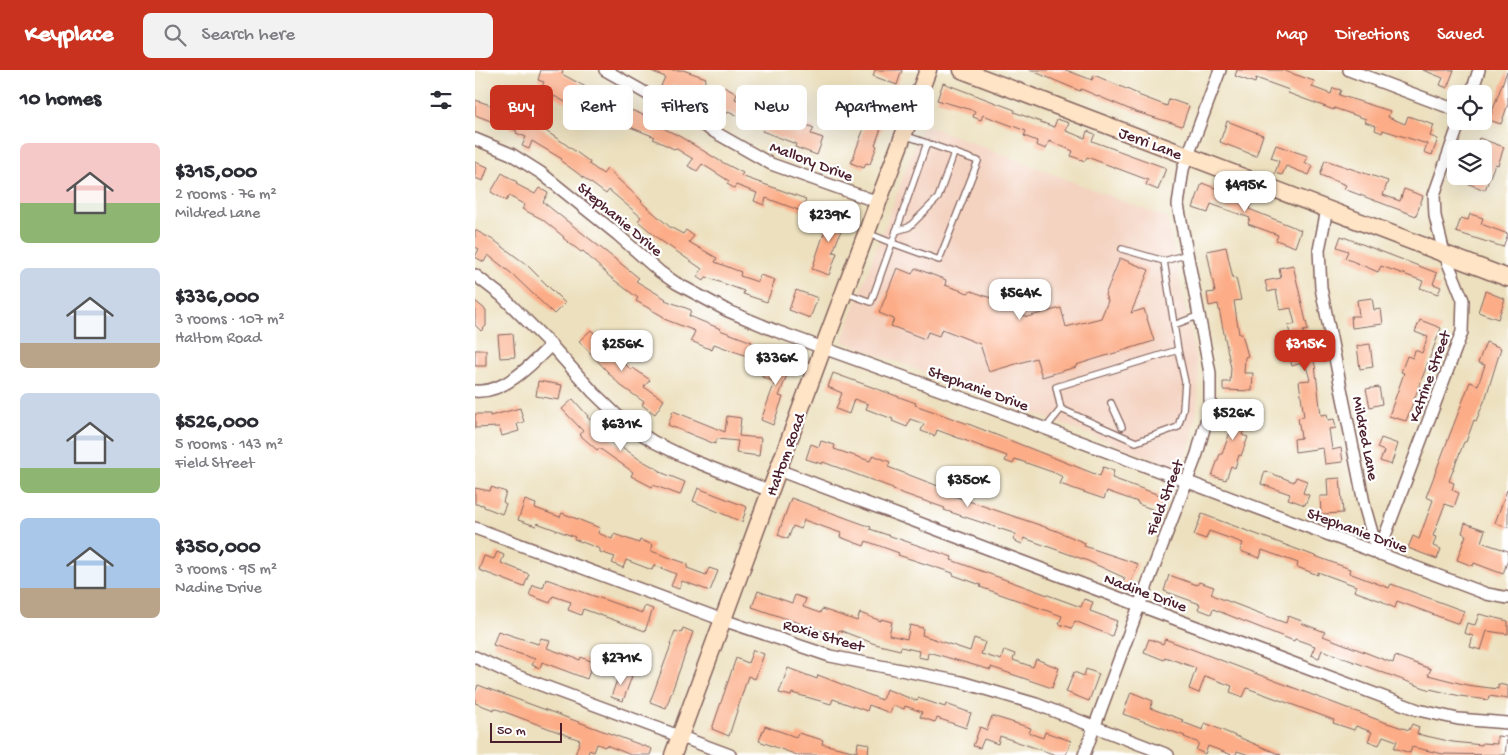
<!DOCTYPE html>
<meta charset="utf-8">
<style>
:root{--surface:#fff;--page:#f2f2f3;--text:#2b2b33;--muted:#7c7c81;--accent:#c8321e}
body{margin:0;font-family:"Gochi Hand",sans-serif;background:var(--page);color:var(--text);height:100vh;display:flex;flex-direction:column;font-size:19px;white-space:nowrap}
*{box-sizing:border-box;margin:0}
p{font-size:16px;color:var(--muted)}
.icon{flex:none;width:28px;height:28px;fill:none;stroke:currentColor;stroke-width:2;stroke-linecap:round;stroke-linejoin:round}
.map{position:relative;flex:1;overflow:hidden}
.panel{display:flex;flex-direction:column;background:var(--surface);width:475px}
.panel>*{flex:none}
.top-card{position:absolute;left:15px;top:15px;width:475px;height:45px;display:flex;gap:10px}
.tools{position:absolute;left:972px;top:15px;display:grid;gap:10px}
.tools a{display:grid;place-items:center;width:45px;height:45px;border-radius:8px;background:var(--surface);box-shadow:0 5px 20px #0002;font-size:25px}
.scale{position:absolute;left:15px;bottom:12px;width:72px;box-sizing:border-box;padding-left:5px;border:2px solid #4a1f2b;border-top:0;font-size:14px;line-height:18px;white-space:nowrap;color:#4a1f2b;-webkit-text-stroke:4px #fff;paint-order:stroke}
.price{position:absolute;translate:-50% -42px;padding:0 11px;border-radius:10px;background:#fff;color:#222;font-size:16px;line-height:32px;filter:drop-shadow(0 1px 2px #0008)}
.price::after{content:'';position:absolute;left:50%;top:30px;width:15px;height:11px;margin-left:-8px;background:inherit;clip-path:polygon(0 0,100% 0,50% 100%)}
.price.current{background:var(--accent);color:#fff}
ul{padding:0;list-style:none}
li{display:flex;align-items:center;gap:15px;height:125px;padding:0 20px}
li span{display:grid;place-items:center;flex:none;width:140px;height:100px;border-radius:8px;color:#555}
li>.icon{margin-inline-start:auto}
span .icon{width:60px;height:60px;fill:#fffc;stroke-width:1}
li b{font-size:21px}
h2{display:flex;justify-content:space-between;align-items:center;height:60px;padding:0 20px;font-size:21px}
.tag{padding:0 18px;border-radius:8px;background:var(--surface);box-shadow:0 5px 20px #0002;font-size:18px;line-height:45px}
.tag.current{background:var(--accent);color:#fff}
header{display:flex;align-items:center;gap:30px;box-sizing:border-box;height:70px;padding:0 25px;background:var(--accent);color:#fff}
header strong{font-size:24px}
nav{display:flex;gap:28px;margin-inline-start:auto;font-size:18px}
.search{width:350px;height:45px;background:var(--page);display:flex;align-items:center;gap:12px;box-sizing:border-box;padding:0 18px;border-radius:8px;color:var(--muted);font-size:19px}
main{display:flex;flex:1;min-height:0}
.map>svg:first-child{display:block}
.built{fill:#f4d3c1}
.building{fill:#fcac86}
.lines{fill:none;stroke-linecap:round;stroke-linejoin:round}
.lane-casing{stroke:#83635e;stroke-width:8}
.street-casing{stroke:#83635e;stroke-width:14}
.secondary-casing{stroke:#83635e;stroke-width:19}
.lane{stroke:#fff;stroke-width:5.5}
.street{stroke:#fff;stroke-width:11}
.secondary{stroke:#ffe4c6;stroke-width:16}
.labels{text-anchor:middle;stroke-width:4.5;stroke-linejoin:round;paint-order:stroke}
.street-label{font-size:16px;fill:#4a1f2b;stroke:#fff}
</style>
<header>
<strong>Keyplace</strong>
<div class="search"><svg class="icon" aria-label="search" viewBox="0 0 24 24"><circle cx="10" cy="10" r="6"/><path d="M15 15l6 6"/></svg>Search here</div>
<nav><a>Map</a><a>Directions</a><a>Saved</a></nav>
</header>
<main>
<section class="panel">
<h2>10 homes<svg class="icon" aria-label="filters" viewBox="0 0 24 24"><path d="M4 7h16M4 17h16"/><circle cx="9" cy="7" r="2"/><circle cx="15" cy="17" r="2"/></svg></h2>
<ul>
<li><span style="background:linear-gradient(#f6c9c9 60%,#8fb573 0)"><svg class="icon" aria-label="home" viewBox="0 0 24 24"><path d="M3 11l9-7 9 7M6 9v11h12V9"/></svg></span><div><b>$315,000</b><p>2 rooms · 76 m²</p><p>Mildred Lane</p></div></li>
<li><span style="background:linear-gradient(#c9d6e8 75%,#b9a48a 0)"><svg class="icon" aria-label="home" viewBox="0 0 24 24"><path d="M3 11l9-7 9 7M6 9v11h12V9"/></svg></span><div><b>$336,000</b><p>3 rooms · 107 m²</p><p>Haltom Road</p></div></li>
<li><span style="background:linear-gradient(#c9d6e8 75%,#8fb573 0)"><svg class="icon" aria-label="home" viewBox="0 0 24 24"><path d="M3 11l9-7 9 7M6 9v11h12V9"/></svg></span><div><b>$526,000</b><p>5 rooms · 143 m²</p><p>Field Street</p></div></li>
<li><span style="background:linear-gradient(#a9c7e8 70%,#b9a48a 0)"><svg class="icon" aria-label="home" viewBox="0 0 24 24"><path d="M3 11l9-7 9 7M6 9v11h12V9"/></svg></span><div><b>$350,000</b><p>3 rooms · 95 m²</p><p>Nadine Drive</p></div></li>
</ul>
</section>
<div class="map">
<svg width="1033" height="685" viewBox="0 0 1033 685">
<rect width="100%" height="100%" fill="#fff"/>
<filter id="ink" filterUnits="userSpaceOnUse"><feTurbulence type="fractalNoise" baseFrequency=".02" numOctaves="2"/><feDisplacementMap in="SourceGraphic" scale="10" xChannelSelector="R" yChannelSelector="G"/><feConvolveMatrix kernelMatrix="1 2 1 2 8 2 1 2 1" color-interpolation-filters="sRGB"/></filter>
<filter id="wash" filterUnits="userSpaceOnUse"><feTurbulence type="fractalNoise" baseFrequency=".0096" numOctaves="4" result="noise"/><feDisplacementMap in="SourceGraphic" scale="20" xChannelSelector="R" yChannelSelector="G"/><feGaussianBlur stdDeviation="1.12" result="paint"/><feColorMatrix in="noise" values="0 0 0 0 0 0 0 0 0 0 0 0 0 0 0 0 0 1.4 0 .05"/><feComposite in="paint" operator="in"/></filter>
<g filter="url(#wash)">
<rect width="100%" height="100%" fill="#ece0be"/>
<!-- built -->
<polygon class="built" points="448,54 692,148 724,305 722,340 716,370 706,399 367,271"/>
<g id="blocks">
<!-- building -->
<g class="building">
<polygon points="66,0 88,0 87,4 127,26 128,24 145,33 144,35 178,49 176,52 204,66 245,91 268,103 266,106 331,129 326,141 291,128 289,135 279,131 282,123 261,115 259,118 252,114 254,111 227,94 222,101 213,96 218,89 200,78 199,79 178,69 180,67 150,55 114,36 104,54 92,48 98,36 79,26 75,37 61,30 69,12 63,10"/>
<polygon points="174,0 208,0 231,8 229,14 246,23 249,17 262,24 260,29 291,40 290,44 327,57 329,54 339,58 336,64 348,68 342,85 320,77 321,74 287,61 289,56 253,42 252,44 231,32 233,28 197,15 195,20 186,16 190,7"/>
<polygon points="400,0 427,0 422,15 398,6"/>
<polygon points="555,0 591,0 617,10 619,5 663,24 663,25 692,36 694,29 714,36 707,56 661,42 606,19 605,21"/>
<polygon points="762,0 807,0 839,11 837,17 856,24 858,18 866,20 864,25 915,41 913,47 930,54 933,46 959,55 955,66 963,69 957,85 949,82 952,74 908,60 907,63 900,60 901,56 890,52 891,49 859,38 859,40 813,23 814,20 781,8 780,13 760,6"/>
<polygon points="948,0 979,0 972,18 965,15 968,8"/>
<polygon points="1032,1 1033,34 1026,54 1014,50"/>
<polygon points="468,13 540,40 539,42 579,57 582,49 594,53 591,61 610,68 612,61 620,64 617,71 691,98 683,120 671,115 673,110 612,87 610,91 596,86 598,81 574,71 571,79 561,75 562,71 549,66 551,61 508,45 506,50 498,47 500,41 462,30"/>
<polygon points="0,30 34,41 33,44 63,56 86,71 115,92 114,94 128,104 132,99 167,131 166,132 195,157 208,164 211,160 219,166 214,172 242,188 240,192 266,202 265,206 283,212 285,205 300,210 292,232 268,224 269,221 231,207 229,211 222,207 227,199 185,170 163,151 166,147 134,120 131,124 86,91 87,89 57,71 54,79 47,76 51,67 41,63 42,61 0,45"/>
<polygon points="398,34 413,39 400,75 402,76 395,94 391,93 389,98 376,93"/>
<polygon points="752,51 788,65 781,86 745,72"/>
<polygon points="1004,68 1029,77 1023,95 1020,94 1010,120 975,107 1009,106 1009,79 1000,79"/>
<polygon points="801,75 833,86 830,93 838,96 834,105 811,96 807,105 800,103 804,91 796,88"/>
<polygon points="850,90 913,111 908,125 925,131 929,119 948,126 941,146 869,119 871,115 845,105"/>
<polygon points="0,92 13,97 8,111 0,108"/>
<polygon points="27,103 42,112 41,114 60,124 64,118 73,123 68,132 164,208 161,211 191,229 190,230 216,240 214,246 246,259 245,260 277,272 272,286 239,274 237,280 216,271 220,261 189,249 189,247 161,231 163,228 135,207 108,181 106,182 88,168 89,167 67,149 47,139 50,135 34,126 31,131 16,122"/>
<polygon points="727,113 776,132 774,139 826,160 820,177 801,170 803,165 773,154 775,148 736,134 733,143 718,138"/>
<polygon points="357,139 372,144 358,182 362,183 354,205 337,199"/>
<polygon points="995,144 1008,148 1006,154 1033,164 1028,177 981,162 986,148 993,150"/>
<polygon points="0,160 20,171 52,195 90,233 79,244 36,203 13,185 9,192 0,187 4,179 0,177"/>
<polygon points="866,166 962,203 958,214 966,217 963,224 945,218 948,211 906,196 903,202 870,188 873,181 862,177"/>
<polygon points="751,177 758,209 761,208 766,230 759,231 764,264 767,264 773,286 770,287 769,303 778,303 777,321 748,320 748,312 755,312 756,298 743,234 734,236 732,223 740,222 732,181"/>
<polygon points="645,188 674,200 656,243 669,239 679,271 601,295 601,297 567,307 561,288 514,302 505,274 467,259 464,266 453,262 450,269 416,256 419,249 404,243 422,198 437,204 440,198 471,210 470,215 493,223 496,221 536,235 535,240 552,247 586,238 591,257 626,248 633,231 630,225"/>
<polygon points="818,195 833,260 828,261 833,279 835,278 840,295 846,345 852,344 853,350 859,349 861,358 854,359 857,380 866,378 868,392 850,394 848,378 820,382 819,369 826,368 823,348 829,347 824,311 835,310 830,292 817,296 814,284 819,283 813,255 820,254 816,238 805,240 801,220 793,222 790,211 806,208 804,198"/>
<polygon points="321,220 343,228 335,248 314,240"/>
<polygon points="1010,221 1030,229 1023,249 1003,242"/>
<polygon points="897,228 899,240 906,239 908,254 877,258 876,246 884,246 882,230"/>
<polygon points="0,231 11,240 11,256 6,261 0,255"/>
<polygon points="945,250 966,258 931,351 914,346 929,303 926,302 932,286 938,288 940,280 947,283 953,267 940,262"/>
<polygon points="116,260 156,300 158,298 175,310 169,317 189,330 180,344 167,335 169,332 145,315 104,271"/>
<polygon points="38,264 40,287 25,288 23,265"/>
<polygon points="1011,272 1026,278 1011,327 1001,351 999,350 991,372 989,372 974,411 979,413 977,420 984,423 979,437 970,434 958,466 961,467 958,476 966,479 962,489 933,478 938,466 944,469 958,430 951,427 995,312 1003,315 1010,295 1003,293"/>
<polygon points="895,274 898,297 885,299 882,276"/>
<rect x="0" y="280" width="11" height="16"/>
<polygon points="303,284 318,289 304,326 308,327 298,355 286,350 300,312 287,307 292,292 299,295"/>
<polygon points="358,303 441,333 440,335 496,355 625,406 628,397 639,401 637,408 690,427 685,442 663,434 663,432 632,421 629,429 585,414 588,407 580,403 540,389 538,394 530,391 532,386 462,360 460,366 446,361 449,354 435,349 432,357 417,351 418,349 391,339 393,334 379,329 374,344 361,339 367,323 353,317"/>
<polygon points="63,311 87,315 84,330 61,326"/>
<polygon points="904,317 907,334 895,337 891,319"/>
<polygon points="98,329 113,346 112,347 134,366 133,367 164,389 186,401 185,402 210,412 205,425 178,415 177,417 156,406 158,402 124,378 122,380 105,365 108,361 87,339"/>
<polygon points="756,332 776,339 767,365 773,367 766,386 764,385 760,398 756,396 751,410 737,406 745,384 747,384 760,349 751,346"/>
<polygon points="45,338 49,352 42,354 44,361 27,366 24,357 0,358 0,344 15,344 15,346"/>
<polygon points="198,341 250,362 252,346 266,348 264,366 286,368 284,386 261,383 263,371 242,369 240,374 193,355"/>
<polygon points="906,368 923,374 916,395 905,391 909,381 902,378"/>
<polygon points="346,371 360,375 359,379 395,391 398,385 415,392 413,397 471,419 470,423 582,461 610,473 609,476 663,494 654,517 647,514 650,508 613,491 549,468 547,474 538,470 541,464 469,440 470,438 418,420 418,418 348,392 347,394 331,389 336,374 344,377"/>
<polygon points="790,401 819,412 821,407 832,411 828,423 834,425 830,435 813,429 815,424 786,414"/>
<polygon points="865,408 868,443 846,444 845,426 853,426 852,409"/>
<polygon points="16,417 31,422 28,432 31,434 27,444 9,437 9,435 0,434 0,418 15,421"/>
<polygon points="223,418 272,437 267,452 218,431"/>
<polygon points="1032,420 1033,421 1033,458 1020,453"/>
<polygon points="316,428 396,457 395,459 477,487 476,490 606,537 609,529 618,532 615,541 642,551 637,566 600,551 597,558 584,554 587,546 505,517 506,515 478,505 478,503 423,485 424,483 391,471 389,476 365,467 366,463 329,450 326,459 318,456 313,469 303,465"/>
<polygon points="50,430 61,434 60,438 85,447 87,443 125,458 123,463 137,469 139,464 164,473 165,470 178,475 176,481 213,494 212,498 231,505 234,498 243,501 235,521 207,511 204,519 196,516 201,504 179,495 177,500 151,490 148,498 137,493 140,487 125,482 125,479 99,469 100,467 62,453 61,456 43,450"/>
<polygon points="727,444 875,499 874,503 914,518 916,514 989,541 984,554 922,531 920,538 909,533 909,532 879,521 881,516 843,502 843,505 822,497 823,493 787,480 785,488 765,481 768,473 734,461 731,469 719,465"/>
<polygon points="990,453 1010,460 1006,472 1033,481 1033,489 1028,504 999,493 998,496 982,490 991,465 987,463"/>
<polygon points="22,482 29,485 26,493 54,504 49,517 4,500 9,486 19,489"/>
<polygon points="694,505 722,515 724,512 739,517 736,524 742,527 802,550 811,553 813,546 827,551 826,553 850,562 848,566 910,590 918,593 920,586 956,599 953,605 992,615 1023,619 1023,614 1033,616 1033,629 1014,626 1013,630 985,626 955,619 955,620 847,580 844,588 836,585 840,576 820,569 819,571 738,539 736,544 723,539 725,534 689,521"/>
<polygon points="71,509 167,543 170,536 178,539 170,561 108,539 106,545 93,540 96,532 78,526 75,533 54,525 58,515 68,518"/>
<polygon points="283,521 317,533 320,525 331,529 328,537 345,543 347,539 382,551 385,543 406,551 406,549 417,552 414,565 432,569 435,555 448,558 447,565 495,581 499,568 510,572 506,584 526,590 529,580 540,584 538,590 558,597 561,589 584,598 577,618 516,597 516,600 453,582 452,589 443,587 444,581 426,577 425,580 400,574 364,560 362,566 277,537"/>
<polygon points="1004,544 1033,551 1033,564 1012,561 1006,580 995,577 998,566 989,563 992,553 1000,555"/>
<polygon points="208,558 218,562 191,638 175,632 196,575 195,574 200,561 206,563"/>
<polygon points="23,561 63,574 66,568 75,571 72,578 105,590 106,587 118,592 112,609 67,592 65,598 57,595 60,589 18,575"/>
<polygon points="674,569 688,574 690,569 906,651 934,660 937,654 944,657 942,664 978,672 1007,675 1007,673 1022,674 1022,666 1032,667 1030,685 968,684 937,677 935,683 919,678 922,671 908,666 904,675 893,671 897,662 881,656 879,660 858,653 859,650 772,618 768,627 755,622 757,616 730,606 724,623 714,619 721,598 690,587 689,590 669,582"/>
<polygon points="278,580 289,584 280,609 273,606 254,666 237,659 261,588 273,593"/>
<polygon points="313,598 342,609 343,605 407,630 411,619 442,631 443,628 470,637 471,634 496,643 491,658 462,648 460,652 445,647 447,642 430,636 429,639 418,635 415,643 394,635 392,641 358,629 356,634 317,623 316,626 304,623"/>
<polygon points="611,599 624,604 614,631 591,622 599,602 609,606"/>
<polygon points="145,601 157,606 148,631 136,627"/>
<polygon points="3,615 177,679 175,685 156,685 131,675 130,677 122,674 119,682 114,680 113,685 100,685 105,670 19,638 19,640 0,633 0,623"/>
<polygon points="656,622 678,631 675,638 708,650 707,652 728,660 730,653 806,685 774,685 762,681 761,685 757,685 733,676 730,684 721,680 724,673 709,667 710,666 648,644"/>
<polygon points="517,646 556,658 554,663 568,668 570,662 596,671 591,685 581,685 525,666 523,674 509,669 505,678 498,676 505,657 512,660"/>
<polygon points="290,656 321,667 323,663 348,670 347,674 382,682 383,672 394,674 393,685 322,685 284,671"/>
</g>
</g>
</g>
<g filter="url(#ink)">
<use href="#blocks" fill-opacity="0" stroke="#83635e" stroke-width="1"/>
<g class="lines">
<!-- lane casing -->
<g class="lane-casing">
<g id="lane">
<polyline points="421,161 434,157 463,128 479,83"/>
<polyline points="392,163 417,173 452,73"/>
<polyline points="647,179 689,191 703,280"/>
<polyline points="689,191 713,184"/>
<polyline points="371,223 396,232 417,173 464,190 503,91 429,65"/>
<polyline points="699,255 725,245"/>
<polyline points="636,333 647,357"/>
<polyline points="570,359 586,339 661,372 703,357 708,340 710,312 703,280 581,317 586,339"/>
</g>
</g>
<!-- street casing -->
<g class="street-casing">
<g id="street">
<polyline points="130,0 296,94 403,132"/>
<polyline points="874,0 981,40"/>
<polyline points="996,24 1004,0"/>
<polyline points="0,69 36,84 66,103 143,165 185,202 201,213 253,241 301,261 510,336 1012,524 1033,528"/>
<polyline points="852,139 844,180 846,218 890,438 903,484"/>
<polyline points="0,205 27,226 76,275 118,322 150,353 179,372 214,389 295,421"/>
<path d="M 0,321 C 29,324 58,293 76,275"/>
<polyline points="303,400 943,640 983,649 1033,653"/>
<polyline points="0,458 248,550 355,586 486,612 561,634 693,685"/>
<polyline points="903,484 987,262 988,230 969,183 960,146 959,125 985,51"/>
<polyline points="0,587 34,603 255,685"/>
<polyline points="609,685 664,536 722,384 735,337 735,303 703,135 708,99 745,0"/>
</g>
</g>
<!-- secondary casing -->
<g class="secondary-casing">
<g id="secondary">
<polyline points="487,0 1033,208"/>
<polyline points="198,685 348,278 453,0"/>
</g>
</g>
<!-- lane -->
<use href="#lane" class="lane"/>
<!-- street -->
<use href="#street" class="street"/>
<!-- secondary -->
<use href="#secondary" class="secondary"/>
</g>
</g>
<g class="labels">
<!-- street labels -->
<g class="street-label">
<text transform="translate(676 72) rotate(21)" y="6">Jerri Lane</text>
<text transform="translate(337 90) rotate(21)" y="6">Mallory Drive</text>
<text transform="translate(146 148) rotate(40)" y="6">Stephanie Drive</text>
<text transform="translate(953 306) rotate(-70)" y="6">Katrine Street</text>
<text transform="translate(504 317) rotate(20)" y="6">Stephanie Drive</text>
<text transform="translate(892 368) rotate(79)" y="6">Mildred Lane</text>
<text transform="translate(309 384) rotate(-70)" y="6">Haltom Road</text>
<text transform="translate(688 427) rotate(-69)" y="6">Field Street</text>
<text transform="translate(883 459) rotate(20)" y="6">Stephanie Drive</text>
<text transform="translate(671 521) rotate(20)" y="6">Nadine Drive</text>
<text transform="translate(349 564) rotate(16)" y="6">Roxie Street</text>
</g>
</g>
</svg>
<div class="tools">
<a><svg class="icon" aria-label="locate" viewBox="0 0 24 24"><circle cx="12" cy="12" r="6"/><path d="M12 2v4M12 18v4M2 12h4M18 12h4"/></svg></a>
<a><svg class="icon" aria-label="layers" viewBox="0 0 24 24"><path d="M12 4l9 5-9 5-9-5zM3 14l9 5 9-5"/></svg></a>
</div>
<div class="scale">50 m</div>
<b class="price" style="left:770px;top:143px">$495K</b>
<b class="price" style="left:354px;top:173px">$239K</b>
<b class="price" style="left:545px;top:251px">$564K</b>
<b class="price" style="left:147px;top:302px">$256K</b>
<b class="price current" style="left:830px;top:302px">$315K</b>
<b class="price" style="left:301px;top:316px">$336K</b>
<b class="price" style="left:758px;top:371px">$526K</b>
<b class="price" style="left:146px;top:382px">$631K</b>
<b class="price" style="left:493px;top:438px">$350K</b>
<b class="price" style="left:146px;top:616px">$271K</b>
<div class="top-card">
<a class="tag current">Buy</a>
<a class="tag">Rent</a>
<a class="tag">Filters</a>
<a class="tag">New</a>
<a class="tag">Apartment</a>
</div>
</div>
</main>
